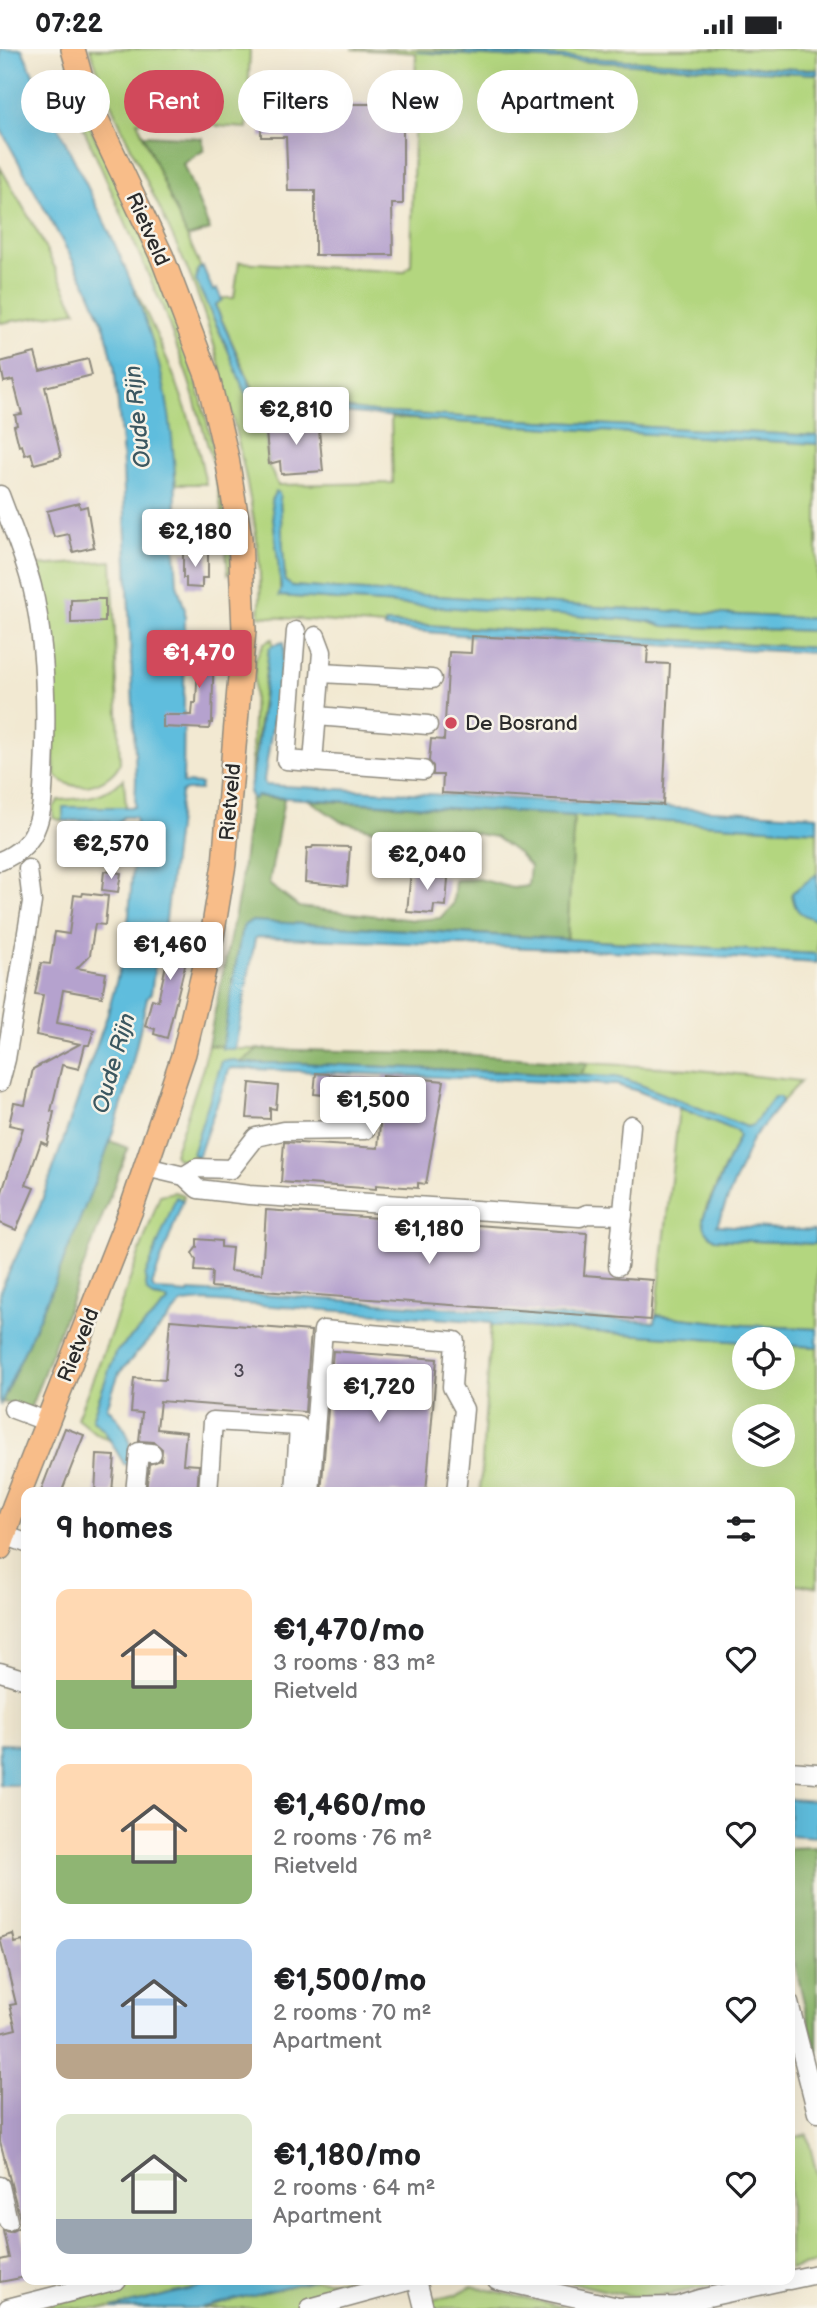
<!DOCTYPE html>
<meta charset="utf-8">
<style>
:root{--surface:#fff;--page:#f2f2f2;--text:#202124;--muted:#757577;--accent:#d1495b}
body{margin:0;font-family:"Balsamiq Sans",sans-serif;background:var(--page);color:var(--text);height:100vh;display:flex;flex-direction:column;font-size:26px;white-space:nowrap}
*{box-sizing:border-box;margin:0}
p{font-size:23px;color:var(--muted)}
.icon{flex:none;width:38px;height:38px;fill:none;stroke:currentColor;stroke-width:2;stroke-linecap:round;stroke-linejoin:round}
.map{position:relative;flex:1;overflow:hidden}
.drawer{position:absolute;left:21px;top:1438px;width:774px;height:798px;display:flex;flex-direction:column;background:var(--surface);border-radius:14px;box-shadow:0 7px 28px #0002}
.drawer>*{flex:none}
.top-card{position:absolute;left:21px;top:21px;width:775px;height:63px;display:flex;gap:14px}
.fabs{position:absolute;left:732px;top:1278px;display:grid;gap:14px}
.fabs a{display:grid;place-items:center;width:63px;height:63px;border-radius:50%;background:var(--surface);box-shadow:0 7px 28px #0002;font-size:35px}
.price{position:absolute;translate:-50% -60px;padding:0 16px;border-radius:7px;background:#fff;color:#222;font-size:23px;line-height:46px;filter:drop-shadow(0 2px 4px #0008)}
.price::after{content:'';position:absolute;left:50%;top:42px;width:21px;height:16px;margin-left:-10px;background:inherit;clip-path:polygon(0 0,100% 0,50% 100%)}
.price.selected{background:var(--accent);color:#fff}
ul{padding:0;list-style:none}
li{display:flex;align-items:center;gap:21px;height:175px;padding:0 35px}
li span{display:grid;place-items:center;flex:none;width:196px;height:140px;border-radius:14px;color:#555}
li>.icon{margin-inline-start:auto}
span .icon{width:84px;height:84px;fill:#fffc;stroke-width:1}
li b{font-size:30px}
h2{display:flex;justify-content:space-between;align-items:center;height:84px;padding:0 35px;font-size:30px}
.tag{padding:0 24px;border-radius:32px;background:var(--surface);box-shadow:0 7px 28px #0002;font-size:24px;line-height:63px}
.tag.selected{background:var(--accent);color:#fff}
.status{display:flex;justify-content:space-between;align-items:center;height:49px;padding:0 35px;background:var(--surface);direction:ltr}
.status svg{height:19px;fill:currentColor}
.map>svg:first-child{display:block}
.green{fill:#b3d67f;stroke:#6f8055;stroke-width:2;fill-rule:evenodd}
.forest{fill:#8eb76e;stroke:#5c714c;stroke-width:2}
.water{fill:#5fbddd;stroke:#457484;stroke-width:2}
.building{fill:#b5a2ce}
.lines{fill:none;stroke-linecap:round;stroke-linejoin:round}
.minor-casing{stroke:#8e8a7e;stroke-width:21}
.major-casing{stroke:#8e8a7e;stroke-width:26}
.minor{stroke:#fff;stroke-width:18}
.major{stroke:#f8bd89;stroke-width:23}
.poi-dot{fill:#d1495b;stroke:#f7f3e8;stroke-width:2.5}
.labels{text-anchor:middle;stroke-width:5;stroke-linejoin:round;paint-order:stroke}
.number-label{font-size:18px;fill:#4e4954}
.street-label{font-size:21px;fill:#2b2b2b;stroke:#f7f3e8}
.poi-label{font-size:21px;fill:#2b2b2b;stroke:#f7f3e8;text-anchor:start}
.water-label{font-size:23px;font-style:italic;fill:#3b5760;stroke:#f7f3e8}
</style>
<div class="status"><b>07:22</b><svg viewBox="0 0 49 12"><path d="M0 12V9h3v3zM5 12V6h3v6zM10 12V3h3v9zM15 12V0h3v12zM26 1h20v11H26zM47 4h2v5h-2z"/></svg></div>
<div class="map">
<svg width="817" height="2259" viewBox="0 0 817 2259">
<rect width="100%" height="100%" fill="#f7f3e8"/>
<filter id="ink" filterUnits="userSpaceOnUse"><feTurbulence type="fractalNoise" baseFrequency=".0143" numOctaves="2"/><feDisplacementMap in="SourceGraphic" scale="14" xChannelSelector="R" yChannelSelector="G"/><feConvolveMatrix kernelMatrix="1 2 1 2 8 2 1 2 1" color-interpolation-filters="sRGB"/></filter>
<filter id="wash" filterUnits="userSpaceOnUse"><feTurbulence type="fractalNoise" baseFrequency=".00686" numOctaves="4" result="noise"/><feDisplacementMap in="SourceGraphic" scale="28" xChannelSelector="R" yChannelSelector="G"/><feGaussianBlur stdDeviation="1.57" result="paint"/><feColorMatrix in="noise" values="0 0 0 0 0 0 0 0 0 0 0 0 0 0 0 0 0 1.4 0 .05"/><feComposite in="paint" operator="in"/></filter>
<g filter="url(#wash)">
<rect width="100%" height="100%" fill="#f2e9d2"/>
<!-- green -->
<g class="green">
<path d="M 90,0 L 250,0 L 247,79 L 137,72 L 201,219 L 198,221 L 196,232 L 258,366 L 261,366 L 266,383 L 268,415 L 278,436 L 393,434 L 391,369 L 817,395 L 817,570 L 612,559 L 292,537 L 285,532 L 280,451 L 280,547 L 649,572 L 664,577 L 817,582 L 817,599 L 412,575 L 386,574 L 384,577 L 259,567 C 264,520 255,475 246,429 C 232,363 217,293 191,229 C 159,152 117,79 90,0 Z"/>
<polygon points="351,0 817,0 817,21 472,3 428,4 817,25 817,387 374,363 329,357 259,356 258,350 215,256 222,251 221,249 234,249 239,213 404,223 411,216 416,4"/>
<path d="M 63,17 C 93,89 131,157 160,229 C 199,327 222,417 233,521 L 228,525 L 224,477 L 214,418 L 189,332 L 163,259 L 79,69 Z"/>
<polygon points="0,118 38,184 76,262 0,274"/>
<path d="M 135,241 C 166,303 193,367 206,435 L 176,435 L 167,353 Z"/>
<path d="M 112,512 L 120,714 C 109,737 71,747 55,725 L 45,571 L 35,517 Z"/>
<polygon points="272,590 273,596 269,600 251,731 255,611 264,594"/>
<path d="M 124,730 L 126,759 L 64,758 L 63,772 L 53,769 L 53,759 L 59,751 C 87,749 102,749 124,730 Z"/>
<path d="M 574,767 L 817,782 L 817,825 L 792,844 C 795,862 800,866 817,871 L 817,905 L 567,890 Z"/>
<polygon points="208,996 223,997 223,1000 259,1000 240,1014 222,1012 194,1107 198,1108 197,1112 178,1110 174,1105 203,1019"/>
<polygon points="588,1014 689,1020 801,1032 782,1053 780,1048 753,1077 747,1078 628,1031 580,1026"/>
<path d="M 679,1059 L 737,1082 L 739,1087 L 706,1159 C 703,1171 704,1183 715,1190 L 815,1195 L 817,1189 L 817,1280 L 744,1276 L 656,1266 Z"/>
<polygon points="174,1143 184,1146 183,1151 176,1149 145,1228 154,1248 167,1250 168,1253 115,1304 92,1370 104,1381 111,1392 95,1384 77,1369 108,1292 160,1146"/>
<path d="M 491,1276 L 744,1293 L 744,1328 L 782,1328 L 782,1296 L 817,1298 L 817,1538 L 789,1534 L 789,1444 L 480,1444 ZM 744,1367 L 782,1367 L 782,1405 L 744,1405 Z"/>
<polygon points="807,2085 817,2126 817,2214 789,2220 789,2090"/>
<polygon points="150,2231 229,2231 112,2259 37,2259"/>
<polygon points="314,2231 392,2231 287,2259 199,2259"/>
<path d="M 562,2231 L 737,2231 C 708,2237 678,2246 649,2247 C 621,2248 590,2237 562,2231 Z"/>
<polygon points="472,2237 569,2259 433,2259 431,2251 455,2246"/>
</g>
<!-- forest -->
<g class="forest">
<polygon points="143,86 202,89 204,101 183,115 210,181 187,188"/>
<polygon points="251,747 252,749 255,747 284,750 269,835 299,858 414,871 440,869 453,855 455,831 479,830 513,839 528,837 530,817 519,805 495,788 450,780 392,786 340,772 309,751 574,767 567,890 252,872 241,884 223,997 208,996 240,840"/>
<polygon points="259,1000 461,1005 588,1014 580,1026 296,1014 240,1014"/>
<polygon points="110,1092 128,1099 30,1360 2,1353 57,1228"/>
<polygon points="817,1798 817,2007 789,1891 789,1799"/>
</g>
<!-- water -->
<g class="water">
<path d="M 0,0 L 22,0 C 62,95 117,184 149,282 C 169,340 176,405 176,466 L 173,467 L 177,535 L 185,561 L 183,734 L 201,735 L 200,741 L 185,741 L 181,744 L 166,871 L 157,903 L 151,944 L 147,949 L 126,1043 L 105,1107 L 57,1228 L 0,1357 L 0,1242 L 40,1157 L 107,967 L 121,915 L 129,866 L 136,776 L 135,768 L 124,768 L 117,774 L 115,792 L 108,791 L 109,772 L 63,772 L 63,758 L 135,758 L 136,729 L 122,395 L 114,316 L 105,279 L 88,239 L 0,79 Z"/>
<polygon points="416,3 472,3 817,21 817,25"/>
<path d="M 203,218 L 213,242 L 217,240 L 222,251 L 215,256 L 259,356 L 329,357 L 374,363 L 817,387 L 817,395 C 692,388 566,380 441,372 C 381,368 320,357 261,363 L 261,366 L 252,362 L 226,296 L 196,232 L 198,220 Z"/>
<polygon points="276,442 279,444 280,451 285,532 292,537 612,559 817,570 817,582 664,577 649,572 279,547 281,539 271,451"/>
<polygon points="385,574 817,599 817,604 472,587 385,579"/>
<polygon points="283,593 284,601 264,731 265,736 817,767 817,782 256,747 255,750 252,749 249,743 257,702 269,600 273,596"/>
<path d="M 817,825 L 817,871 C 800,866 794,862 792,844 Z"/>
<polygon points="252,872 817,905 817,914 633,903 257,888 255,890 235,1000 222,1000 241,884 244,876"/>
<path d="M 236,1011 L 240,1014 L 296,1014 L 616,1028 L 628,1031 L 747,1078 L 753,1076 L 774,1048 L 780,1048 L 782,1053 L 752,1090 L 717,1176 L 815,1182 L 815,1195 L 715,1190 C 706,1184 704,1180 703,1169 L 739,1087 L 737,1082 L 638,1042 L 617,1036 L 232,1019 L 229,1021 L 198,1108 L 192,1105 L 222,1012 Z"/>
<path d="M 176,1148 L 183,1151 L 152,1236 L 154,1241 L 175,1242 L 176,1244 L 188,1245 L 189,1242 C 345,1249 500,1265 655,1273 L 656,1266 L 744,1276 L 817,1280 L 817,1298 L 782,1296 L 782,1290 L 744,1290 L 744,1293 L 491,1276 L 491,1274 L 462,1271 L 204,1252 L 182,1254 L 119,1324 L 107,1358 C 127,1379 132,1386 130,1416 L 124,1415 L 104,1381 L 92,1370 L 115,1304 L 168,1253 L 167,1250 L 154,1248 L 147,1243 L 145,1228 Z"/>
<polygon points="0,1695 26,1696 26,1736 0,1736"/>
<polygon points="789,1750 817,1752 817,1788 789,1786"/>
<polygon points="229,2231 314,2231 199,2259 112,2259"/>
</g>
<g id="blocks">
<!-- building -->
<g class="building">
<polygon points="266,37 282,37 282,55 385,55 385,57 403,57 403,155 392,155 393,206 315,206 315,142 288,142 286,88 261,88 261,55 266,55"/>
<polygon points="35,304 40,322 88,310 92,326 45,338 61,408 34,415 31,404 25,406 22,396 19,397 14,377 17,376 15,366 22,365 13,331 4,333 0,313"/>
<polygon points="278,371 318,371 323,422 281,425 280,412 269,415 266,383 278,384"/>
<polygon points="79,454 80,459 87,457 94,498 73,503 69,485 54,488 47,462"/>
<polygon points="183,503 208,504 208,529 202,529 202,539 186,538 186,529 183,529"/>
<polygon points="98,550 105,550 105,573 71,574 71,551"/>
<polygon points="472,587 648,597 647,614 670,615 663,756 442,744 443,726 433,726 433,717 429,712 431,690 444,691 449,603 471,604"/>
<polygon points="191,592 214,592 212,674 210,674 209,680 163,678 163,666 192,666 193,654 196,654 198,614 191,614"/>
<polygon points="313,797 350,798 347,837 305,833 307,799 312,799"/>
<polygon points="104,822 121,824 118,843 102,841"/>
<polygon points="411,822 437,824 437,828 448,829 446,857 434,856 433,865 407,863"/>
<polygon points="83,844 108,847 105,876 95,875 90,906 77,919 106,924 102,948 63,941 57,974 94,981 89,996 85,996 79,1020 62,1016 51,1062 54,1063 47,1096 41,1093 26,1136 34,1139 16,1181 0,1174 0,1149 23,1079 9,1076 14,1054 25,1056 33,1020 80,995 36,986 43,946 35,945 41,914 50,915 55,883 69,885 74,846 82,847"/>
<polygon points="175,875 194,880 167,989 154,985 155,980 145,977 152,950 158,952"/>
<polygon points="316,1024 383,1030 383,1026 444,1032 426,1135 418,1134 418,1139 376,1136 376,1140 281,1133 284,1093 378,1099 382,1051 314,1045"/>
<polygon points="250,1034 278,1037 276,1060 270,1059 270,1070 247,1069"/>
<polygon points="266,1161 587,1184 584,1226 653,1231 650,1271 211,1238 212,1223 195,1222 196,1211 192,1204 197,1198 197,1190 221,1192 221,1198 232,1199 230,1222 262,1225"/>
<polygon points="170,1271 311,1282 305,1363 160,1352 157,1380 186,1383 183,1415 199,1416 197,1444 146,1444 149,1415 161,1411 162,1400 154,1393 139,1392 142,1364 131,1363 134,1329 165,1331"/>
<polygon points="333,1302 437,1310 426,1444 321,1444"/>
<polygon points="65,1379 84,1386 61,1444 40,1444"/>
<polygon points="97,1406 115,1407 112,1444 95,1444"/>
<polygon points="13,1885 15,1894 23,1892 26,1903 26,2173 21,2174 0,2092 0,1984 16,1980 10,1956 16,1955 0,1889"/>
<polygon points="20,2178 26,2203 26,2228 0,2233 0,2211 9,2209 3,2182 10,2183"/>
</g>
</g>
</g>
<g filter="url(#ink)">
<use href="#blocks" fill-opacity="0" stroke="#8e8a7e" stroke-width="2"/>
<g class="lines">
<!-- minor casing -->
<g class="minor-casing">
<g id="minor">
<path d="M 0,446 C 11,476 24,506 32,537 C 46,595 47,664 44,723 C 43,741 43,760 37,776 C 31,794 17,805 0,812"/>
<polyline points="296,582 286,711 313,713"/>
<polyline points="316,587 322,603 313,713 423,721"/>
<polyline points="321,624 432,630"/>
<polyline points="317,667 428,676"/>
<polyline points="0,1033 6,1010 32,853 28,820"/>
<polyline points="146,1118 184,1127 198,1140 249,1146 580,1168 587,1165 623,1166"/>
<polyline points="184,1127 197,1119 231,1120 256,1088 283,1082 365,1081"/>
<polyline points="618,1217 631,1076"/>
<polyline points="13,1360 48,1373"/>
<polyline points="135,1444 139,1403 152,1404"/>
<polyline points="208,1444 213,1372 299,1377 295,1444"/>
<polyline points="310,1444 323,1281 455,1292 452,1338 464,1360 456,1444"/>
<polyline points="4,1486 26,1494"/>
<polyline points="0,1623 26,1631"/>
<polyline points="789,1722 817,1724"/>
<polyline points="789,1954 817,2064"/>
<polyline points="0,2137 8,2172"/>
<polyline points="417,2231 424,2259"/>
<polyline points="497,2231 618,2258 677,2257 699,2250 786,2231"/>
<polyline points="789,2231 817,2225"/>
<polyline points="8,2259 117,2231"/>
<polyline points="310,2259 412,2231"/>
</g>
</g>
<!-- major casing -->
<g class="major-casing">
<polyline id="major" points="0,1499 14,1457 131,1161 184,1004 212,888 224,815 244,581 240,489 227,409 208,329 162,208 86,47 73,0"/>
</g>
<!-- minor -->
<use href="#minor" class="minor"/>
<!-- major -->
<use href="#major" class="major"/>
</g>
</g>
<!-- markers -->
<circle class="poi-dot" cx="451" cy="674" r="7"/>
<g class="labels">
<!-- number labels -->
<g class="number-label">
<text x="239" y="1328">3</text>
</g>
<!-- street labels -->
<g class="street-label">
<text transform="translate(148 180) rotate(66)" y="7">Rietveld</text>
<text transform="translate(230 753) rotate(-85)" y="7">Rietveld</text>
<text transform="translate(78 1296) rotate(-68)" y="7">Rietveld</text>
</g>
<!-- poi labels -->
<g class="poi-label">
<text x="465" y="681">De Bosrand</text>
</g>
<!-- water labels -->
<g class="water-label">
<text transform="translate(137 368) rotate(-96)" y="8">Oude Rijn</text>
<text transform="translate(113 1014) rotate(-74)" y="8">Oude Rijn</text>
</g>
</g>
</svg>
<div class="fabs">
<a><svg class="icon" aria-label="locate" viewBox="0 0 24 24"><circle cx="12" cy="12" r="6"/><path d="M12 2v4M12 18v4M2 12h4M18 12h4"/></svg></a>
<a><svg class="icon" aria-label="layers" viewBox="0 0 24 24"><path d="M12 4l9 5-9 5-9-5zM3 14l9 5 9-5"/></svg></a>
</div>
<b class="price" style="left:296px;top:398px">€2,810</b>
<b class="price" style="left:195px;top:520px">€2,180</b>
<b class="price selected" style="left:199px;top:641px">€1,470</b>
<b class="price" style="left:111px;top:832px">€2,570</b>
<b class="price" style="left:427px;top:843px">€2,040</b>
<b class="price" style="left:170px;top:933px">€1,460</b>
<b class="price" style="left:373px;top:1088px">€1,500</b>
<b class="price" style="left:429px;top:1217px">€1,180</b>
<b class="price" style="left:379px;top:1375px">€1,720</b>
<div class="top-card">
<a class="tag">Buy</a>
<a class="tag selected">Rent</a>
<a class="tag">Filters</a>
<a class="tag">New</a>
<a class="tag">Apartment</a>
</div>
<section class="drawer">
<h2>9 homes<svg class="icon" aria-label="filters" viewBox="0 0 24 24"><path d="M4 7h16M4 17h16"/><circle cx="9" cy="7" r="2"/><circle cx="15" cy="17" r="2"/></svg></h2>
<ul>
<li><span style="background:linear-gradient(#ffd9b3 65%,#8fb573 0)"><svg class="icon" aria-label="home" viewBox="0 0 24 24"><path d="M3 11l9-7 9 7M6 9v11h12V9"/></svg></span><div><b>€1,470/mo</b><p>3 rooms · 83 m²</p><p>Rietveld</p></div><svg class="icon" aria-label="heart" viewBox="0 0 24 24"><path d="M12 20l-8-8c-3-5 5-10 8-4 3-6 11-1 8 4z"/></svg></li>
<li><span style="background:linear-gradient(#ffd9b3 65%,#8fb573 0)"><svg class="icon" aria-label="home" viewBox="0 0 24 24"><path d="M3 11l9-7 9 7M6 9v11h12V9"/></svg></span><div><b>€1,460/mo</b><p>2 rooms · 76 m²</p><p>Rietveld</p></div><svg class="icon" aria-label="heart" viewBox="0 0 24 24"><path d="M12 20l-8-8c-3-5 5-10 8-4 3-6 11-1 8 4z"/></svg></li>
<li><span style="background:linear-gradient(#a9c7e8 75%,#b9a48a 0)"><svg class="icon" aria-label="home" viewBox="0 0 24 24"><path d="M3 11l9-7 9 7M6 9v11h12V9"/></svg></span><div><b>€1,500/mo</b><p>2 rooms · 70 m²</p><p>Apartment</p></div><svg class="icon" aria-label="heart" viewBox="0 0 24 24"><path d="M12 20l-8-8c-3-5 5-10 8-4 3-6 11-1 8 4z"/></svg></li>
<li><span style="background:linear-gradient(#dfe7d0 75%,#9aa5b1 0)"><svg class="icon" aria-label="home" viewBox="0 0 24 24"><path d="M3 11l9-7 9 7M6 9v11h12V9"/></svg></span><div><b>€1,180/mo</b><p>2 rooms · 64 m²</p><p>Apartment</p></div><svg class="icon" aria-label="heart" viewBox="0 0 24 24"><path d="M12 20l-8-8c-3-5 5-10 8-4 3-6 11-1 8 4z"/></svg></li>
</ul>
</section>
</div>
